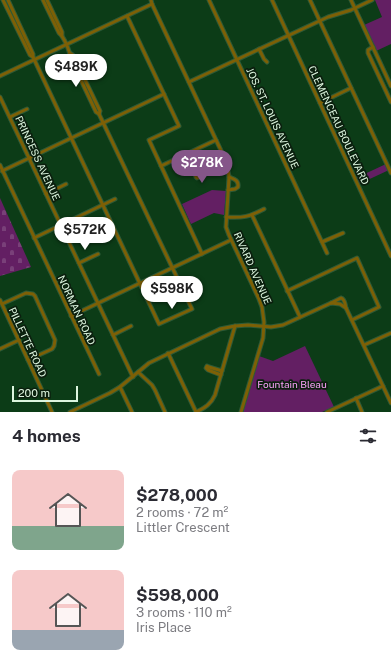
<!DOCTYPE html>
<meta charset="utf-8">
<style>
:root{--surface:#fff;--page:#f2f2f3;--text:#2b2b33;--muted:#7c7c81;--accent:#855689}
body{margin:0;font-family:"Public Sans",sans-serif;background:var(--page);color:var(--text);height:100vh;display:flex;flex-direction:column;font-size:15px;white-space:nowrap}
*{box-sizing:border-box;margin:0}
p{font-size:13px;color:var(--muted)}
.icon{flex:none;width:22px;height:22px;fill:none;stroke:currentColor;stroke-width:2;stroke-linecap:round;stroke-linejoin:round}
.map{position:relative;height:412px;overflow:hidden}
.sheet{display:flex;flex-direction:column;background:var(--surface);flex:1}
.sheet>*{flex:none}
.scale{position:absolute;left:12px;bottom:10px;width:66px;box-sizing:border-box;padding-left:4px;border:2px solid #ddf6df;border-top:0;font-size:11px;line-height:14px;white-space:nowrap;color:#ddf6df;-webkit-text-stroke:3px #0b1f0e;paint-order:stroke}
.price{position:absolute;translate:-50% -34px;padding:0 9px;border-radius:14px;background:#fff;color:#222;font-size:13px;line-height:26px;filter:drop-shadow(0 1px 2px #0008)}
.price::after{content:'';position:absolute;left:50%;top:24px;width:12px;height:9px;margin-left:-6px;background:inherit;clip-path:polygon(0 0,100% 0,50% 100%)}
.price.active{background:var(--accent);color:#fff}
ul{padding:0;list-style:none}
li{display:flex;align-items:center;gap:12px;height:100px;padding:0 12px}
li span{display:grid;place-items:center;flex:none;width:112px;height:80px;border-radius:8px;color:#555}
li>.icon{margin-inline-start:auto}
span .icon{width:48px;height:48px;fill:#fffc;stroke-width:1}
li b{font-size:17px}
h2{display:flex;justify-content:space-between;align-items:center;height:48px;padding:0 12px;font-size:17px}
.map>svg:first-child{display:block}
.green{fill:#631f63}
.cemetery{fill:url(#cemetery-stones)}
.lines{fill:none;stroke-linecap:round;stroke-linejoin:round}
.minor-casing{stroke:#2d5a37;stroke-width:5}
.minor{stroke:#7d6006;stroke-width:3}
.labels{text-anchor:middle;stroke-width:3.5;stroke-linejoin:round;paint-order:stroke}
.street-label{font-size:10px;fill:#ddf6df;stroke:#0b1f0e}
.park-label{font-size:10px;fill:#fca1fb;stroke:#0b1f0e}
</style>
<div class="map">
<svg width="391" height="412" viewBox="0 0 391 412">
<defs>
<pattern id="cemetery-stones" width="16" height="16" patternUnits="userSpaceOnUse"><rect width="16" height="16" fill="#631f63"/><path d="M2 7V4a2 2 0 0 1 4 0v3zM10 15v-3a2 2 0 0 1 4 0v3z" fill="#794079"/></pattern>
</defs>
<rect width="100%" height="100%" fill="#0c3c17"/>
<!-- green -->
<g class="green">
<polygon points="375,0 391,0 391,44 376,51 364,25 382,17"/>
<polygon points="386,164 389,170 359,184 356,178"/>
<polygon points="212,190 226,191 224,215 214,213 191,224 182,204"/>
<polygon points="305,346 334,407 322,412 243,412 259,356 273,361"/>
</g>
<!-- cemetery -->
<polygon class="cemetery" points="0,198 31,267 0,276"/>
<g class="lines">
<!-- minor casing -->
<g class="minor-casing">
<g id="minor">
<polyline points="3,0 30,55 33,57"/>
<path d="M 8,0 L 33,54 L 33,57 L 159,324 L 192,309 L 99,114 L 96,112 L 70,57 C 70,51 64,37 59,33 L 43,0"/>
<polyline points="47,0 62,32 62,35"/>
<polyline points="151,0 152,4 225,159 228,170 229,177 226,227 229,235 259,299 262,307 264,322 263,338 241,412"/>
<polyline points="209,0 327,253"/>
<polyline points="272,0 391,256"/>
<polyline points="310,0 391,173"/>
<polyline points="351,0 391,86"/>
<polyline points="127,16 179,126 149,140 202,254"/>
<polyline points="373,47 368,50 368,53 391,102"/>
<polyline points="259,49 264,59 267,62"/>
<polyline points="70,53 73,55 100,111 99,114"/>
<polyline points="0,76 152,4"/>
<polyline points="189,82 328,17 351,10 372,0"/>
<polyline points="0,97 133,377"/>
<polyline points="320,103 351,88"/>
<polyline points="10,117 27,109"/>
<polyline points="186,155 196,177 197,178 200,177 200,175 190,153"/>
<polyline points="0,165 99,374"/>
<polyline points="161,166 216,140"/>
<polyline points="2,171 164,94"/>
<path d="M 228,190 L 235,189 L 238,187 C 239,180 234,179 229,177"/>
<polyline points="46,194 66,184"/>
<polyline points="252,215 300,317"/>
<path d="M 226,217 C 243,218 249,217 264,209"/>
<polyline points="34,238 115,199"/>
<polyline points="322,242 343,233"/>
<polyline points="79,263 98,254"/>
<polyline points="287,291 357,258 379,307 352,320"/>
<polyline points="0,300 28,360 52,412"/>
<path d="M 331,303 L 341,298 C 345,299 345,304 346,308"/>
<polyline points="2,304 26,293 33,294 35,296 55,340 54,346 52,349 28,360"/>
<polyline points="71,316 231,240"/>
<polyline points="113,335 131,326"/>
<polyline points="364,345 391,333"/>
<polyline points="0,349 19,340"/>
<polyline points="168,353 196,412"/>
<polyline points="138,372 152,385 155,390 165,412"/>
<polyline points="221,375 208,370 206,368 207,366 209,367 222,371"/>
<polyline points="120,387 132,412"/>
<polyline points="356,398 362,412"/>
<polyline points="70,412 110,393 120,387 149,363 220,329 235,326 248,325 271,327 283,325 331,303 340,304 346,308 391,403"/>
<path d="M 196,412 C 205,408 211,404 215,395 L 235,326"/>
<polyline points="327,412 383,386"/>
</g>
</g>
<!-- minor -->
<use href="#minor" class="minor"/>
</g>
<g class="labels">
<!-- street labels -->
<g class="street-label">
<text transform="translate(273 118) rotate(65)" y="4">JOS. ST. LOUIS AVENUE</text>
<text transform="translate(339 125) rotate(65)" y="4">CLEMENCEAU BOULEVARD</text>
<text transform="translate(38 158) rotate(65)" y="4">PRINCESS AVENUE</text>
<text transform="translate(253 268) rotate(66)" y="4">RIVARD AVENUE</text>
<text transform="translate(77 310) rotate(65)" y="4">NORMAN ROAD</text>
<text transform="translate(28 342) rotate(65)" y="4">PILLETTE ROAD</text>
</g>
<!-- park labels -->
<g class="park-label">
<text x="292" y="388">Fountain Bleau</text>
</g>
</g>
</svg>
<div class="scale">200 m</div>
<b class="price" style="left:76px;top:88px">$489K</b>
<b class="price active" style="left:202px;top:184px">$278K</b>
<b class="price" style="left:85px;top:251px">$572K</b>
<b class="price" style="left:172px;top:310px">$598K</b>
</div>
<section class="sheet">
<h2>4 homes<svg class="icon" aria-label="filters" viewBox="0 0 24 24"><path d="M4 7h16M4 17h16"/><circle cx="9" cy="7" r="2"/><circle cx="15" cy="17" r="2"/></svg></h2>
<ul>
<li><span style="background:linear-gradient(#f6c9c9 70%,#7fa58c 0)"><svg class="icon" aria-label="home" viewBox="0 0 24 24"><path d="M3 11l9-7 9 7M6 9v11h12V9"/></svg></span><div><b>$278,000</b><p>2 rooms · 72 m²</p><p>Littler Crescent</p></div></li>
<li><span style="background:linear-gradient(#f6c9c9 75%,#9aa5b1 0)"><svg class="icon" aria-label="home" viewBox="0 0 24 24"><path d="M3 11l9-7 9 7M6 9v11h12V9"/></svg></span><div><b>$598,000</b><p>3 rooms · 110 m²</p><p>Iris Place</p></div></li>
</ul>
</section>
